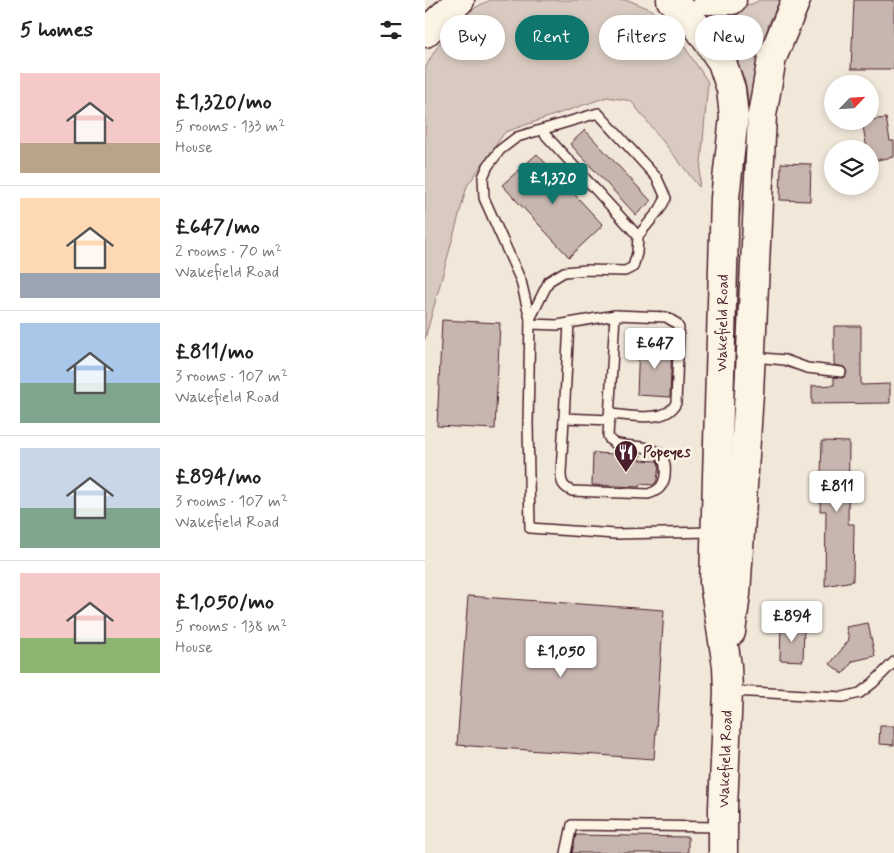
<!DOCTYPE html>
<meta charset="utf-8">
<style>
:root{--surface:#fff;--page:#f6f6f6;--text:#222;--muted:#767676;--line:#e0e0e0;--accent:#0f766e}
body{margin:0;font-family:Mynerve,sans-serif;background:var(--page);color:var(--text);height:100vh;display:flex;flex-direction:column;font-size:19px;white-space:nowrap}
*{box-sizing:border-box;margin:0}
p{font-size:16px;color:var(--muted)}
.icon{flex:none;width:28px;height:28px;fill:none;stroke:currentColor;stroke-width:2;stroke-linecap:round;stroke-linejoin:round}
.map{position:relative;flex:1;overflow:hidden}
.panel{display:flex;flex-direction:column;background:var(--surface);width:425px}
.panel>*{flex:none}
.guide{position:absolute;left:15px;top:15px;width:379px;height:45px;display:flex;gap:10px}
.needle{width:32px;rotate:65deg}
.fabs{position:absolute;left:399px;top:75px;display:grid;gap:10px}
.fabs a{display:grid;place-items:center;width:55px;height:55px;border-radius:50%;background:var(--surface);box-shadow:0 2px 8px #0003;font-size:25px}
.price{position:absolute;translate:-50% -42px;padding:0 11px;border-radius:5px;background:#fff;color:#222;font-size:16px;line-height:32px;filter:drop-shadow(0 1px 2px #0008)}
.price::after{content:'';position:absolute;left:50%;top:30px;width:15px;height:11px;margin-left:-8px;background:inherit;clip-path:polygon(0 0,100% 0,50% 100%)}
.price.selected{background:var(--accent);color:#fff}
ul{padding:0;list-style:none}
li{display:flex;align-items:center;gap:15px;height:125px;padding:0 20px}
li+li{border-top:1px solid var(--line)}
li span{display:grid;place-items:center;flex:none;width:140px;height:100px;border-radius:0px;color:#555}
li>.icon{margin-inline-start:auto}
span .icon{width:60px;height:60px;fill:#fffc;stroke-width:1}
li b{font-size:21px}
h2{display:flex;justify-content:space-between;align-items:center;height:60px;padding:0 20px;font-size:21px}
.pill{padding:0 18px;border-radius:22px;background:var(--surface);box-shadow:0 2px 8px #0003;font-size:18px;line-height:45px}
.pill.selected{background:var(--accent);color:#fff}
main{display:flex;flex:1;min-height:0}
.map>svg:first-child{display:block}
.green{fill:#d8cac0;stroke:#917476}
.building{fill:#c7b6af;stroke:#4a1f2b}
.lines{fill:none;stroke-linecap:round;stroke-linejoin:round}
.lane-casing{stroke:#4a1f2b;stroke-width:12}
.primary-casing{stroke:#4a1f2b;stroke-width:31}
.highway-casing{stroke:#4a1f2b;stroke-width:31}
.lane{stroke:#fcf5e5;stroke-width:9}
.primary{stroke:#fcf5e5;stroke-width:28}
.highway{stroke:#fcf5e5;stroke-width:28}
.labels{text-anchor:middle;stroke-width:5;stroke-linejoin:round;paint-order:stroke}
.street-label{font-size:15px;fill:#4a1f2b;stroke:#fcf5e5}
.poi-label{font-size:15px;font-weight:bold;fill:#4a1f2b;stroke:#fcf5e5;text-anchor:start}
</style>
<main>
<section class="panel">
<h2>5 homes<svg class="icon" aria-label="filters" viewBox="0 0 24 24"><path d="M4 7h16M4 17h16"/><circle cx="9" cy="7" r="2"/><circle cx="15" cy="17" r="2"/></svg></h2>
<ul>
<li><span style="background:linear-gradient(#f6c9c9 70%,#b9a48a 0)"><svg class="icon" aria-label="home" viewBox="0 0 24 24"><path d="M3 11l9-7 9 7M6 9v11h12V9"/></svg></span><div><b>£1,320/mo</b><p>5 rooms · 133 m²</p><p>House</p></div></li>
<li><span style="background:linear-gradient(#ffd9b3 75%,#9aa5b1 0)"><svg class="icon" aria-label="home" viewBox="0 0 24 24"><path d="M3 11l9-7 9 7M6 9v11h12V9"/></svg></span><div><b>£647/mo</b><p>2 rooms · 70 m²</p><p>Wakefield Road</p></div></li>
<li><span style="background:linear-gradient(#a9c7e8 60%,#7fa58c 0)"><svg class="icon" aria-label="home" viewBox="0 0 24 24"><path d="M3 11l9-7 9 7M6 9v11h12V9"/></svg></span><div><b>£811/mo</b><p>3 rooms · 107 m²</p><p>Wakefield Road</p></div></li>
<li><span style="background:linear-gradient(#c9d6e8 60%,#7fa58c 0)"><svg class="icon" aria-label="home" viewBox="0 0 24 24"><path d="M3 11l9-7 9 7M6 9v11h12V9"/></svg></span><div><b>£894/mo</b><p>3 rooms · 107 m²</p><p>Wakefield Road</p></div></li>
<li><span style="background:linear-gradient(#f6c9c9 65%,#8fb573 0)"><svg class="icon" aria-label="home" viewBox="0 0 24 24"><path d="M3 11l9-7 9 7M6 9v11h12V9"/></svg></span><div><b>£1,050/mo</b><p>5 rooms · 138 m²</p><p>House</p></div></li>
</ul>
</section>
<div class="map">
<svg width="469" height="853" viewBox="0 0 469 853">
<rect width="100%" height="100%" fill="#f1e8da"/>
<filter id="ink" filterUnits="userSpaceOnUse"><feTurbulence type="fractalNoise" baseFrequency=".02" numOctaves="2"/><feDisplacementMap in="SourceGraphic" scale="10" xChannelSelector="R" yChannelSelector="G"/><feConvolveMatrix kernelMatrix="1 2 1 2 8 2 1 2 1" color-interpolation-filters="sRGB"/></filter>
<g filter="url(#ink)">
<!-- green -->
<g class="green">
<path d="M 66,0 L 203,0 L 225,9 L 255,40 L 283,82 L 274,187 L 206,101 L 182,97 L 80,132 L 42,186 L 0,339 L 0,69 C 15,39 33,13 66,0 Z"/>
<path d="M 335,0 L 355,0 L 344,23 L 330,72 L 324,150 L 313,229 L 309,226 C 311,211 311,195 313,180 C 318,153 324,127 323,99 C 321,72 305,47 291,25 L 302,8 L 327,4 Z"/>
<polygon points="314,257 321,259 313,401 309,402 308,394 309,260"/>
</g>
<!-- building -->
<g class="building">
<polygon points="429,0 469,0 469,69 426,69"/>
<polygon points="461,118 465,141 469,141 469,157 445,161 445,149 442,149 437,121"/>
<polygon points="160,130 226,201 211,215 145,144"/>
<polygon points="112,154 178,225 144,257 77,185"/>
<polygon points="356,163 386,164 385,201 355,200"/>
<polygon points="17,320 75,323 70,429 12,426"/>
<polygon points="409,326 436,326 436,385 465,384 465,403 387,404 387,386 409,385 409,377 418,378 422,373 419,367 409,365"/>
<polygon points="214,343 247,344 245,397 212,395"/>
<polygon points="397,441 424,442 423,524 429,524 428,581 400,586 401,511 395,511"/>
<polygon points="168,453 216,455 215,460 232,461 234,465 232,480 229,485 215,484 214,487 167,485"/>
<polygon points="43,596 239,610 229,759 32,745"/>
<polygon points="443,623 450,656 428,661 418,674 405,664 424,640 421,627"/>
<polygon points="356,625 379,626 378,661 355,660"/>
<polygon points="455,726 469,726 469,745 454,744"/>
<polygon points="151,835 263,837 263,853 147,853"/>
</g>
<g class="lines">
<!-- lane casing -->
<g class="lane-casing">
<g id="lane">
<polyline points="116,130 213,236 212,253 208,267 200,271 161,270 139,272 124,281 105,319 103,424 105,528 190,534 288,532"/>
<polyline points="105,319 96,281 59,198 58,177 63,166 75,150 92,137 173,113 232,178 241,198 235,209 213,236"/>
<polyline points="144,323 139,418 185,420"/>
<path d="M 105,324 L 133,325 L 190,315 L 183,436 L 185,440 L 189,443 C 211,450 244,439 240,476 C 238,487 233,491 223,494 L 147,491 C 138,487 136,483 136,473 L 139,418"/>
<polyline points="328,357 360,360 382,368 416,372"/>
<path d="M 185,414 C 204,415 242,424 251,403 L 254,328 L 251,323 L 241,317 L 190,315"/>
<polyline points="306,691 418,697 435,693 448,683 469,662"/>
<polyline points="141,853 147,825 295,827"/>
</g>
</g>
<!-- primary casing -->
<g class="primary-casing">
<g id="primary">
<polyline points="246,0 273,27 297,62 306,89 309,117 300,198 289,583 302,666 303,691 298,808 298,853"/>
<polyline points="306,632 311,594 324,393 337,115 347,58 371,0"/>
</g>
</g>
<!-- highway casing -->
<g class="highway-casing">
<g id="highway">
<polyline points="282,0 307,0"/>
<polyline points="0,33 35,0"/>
</g>
</g>
<!-- lane -->
<use href="#lane" class="lane"/>
<!-- primary -->
<use href="#primary" class="primary"/>
<!-- highway -->
<use href="#highway" class="highway"/>
</g>
</g>
<!-- icons -->
<defs>
<g id="restaurant-pin" transform="scale(1.25)"><path d="M0 17L-7.5 6A9.5 9.5 0 1 1 7.5 6Z" fill="#4a1f2b" stroke="#fcf5e5"/><path d="M-5-6h1v4h1v-4h1v4h1v-4h1v5L-1.5 .5V6h-2V.5L-5-1ZM5-6V6H3V1.5H1.5Q1.5-4 5-6Z" fill="#fff"/></g>
</defs>
<g fill-rule="evenodd">
<use href="#restaurant-pin" x="201" y="452"/>
</g>
<g class="labels">
<!-- street labels -->
<g class="street-label">
<text transform="translate(297 323) rotate(-89)" y="5">Wakefield Road</text>
<text transform="translate(300 759) rotate(-88)" y="5">Wakefield Road</text>
</g>
<!-- poi labels -->
<g class="poi-label">
<text x="218" y="457">Popeyes</text>
</g>
</g>
</svg>
<div class="fabs">
<a><svg class="needle" viewBox="-14 -14 28 28"><path d="M0-13l5 13h-10z" fill="#e53935"/><path d="M0 13l5-13h-10z" fill="#767676"/></svg></a>
<a><svg class="icon" aria-label="layers" viewBox="0 0 24 24"><path d="M12 4l9 5-9 5-9-5zM3 14l9 5 9-5"/></svg></a>
</div>
<b class="price selected" style="left:128px;top:205px">£1,320</b>
<b class="price" style="left:230px;top:370px">£647</b>
<b class="price" style="left:412px;top:513px">£811</b>
<b class="price" style="left:367px;top:643px">£894</b>
<b class="price" style="left:136px;top:678px">£1,050</b>
<div class="guide">
<a class="pill">Buy</a>
<a class="pill selected">Rent</a>
<a class="pill">Filters</a>
<a class="pill">New</a>
</div>
</div>
</main>
